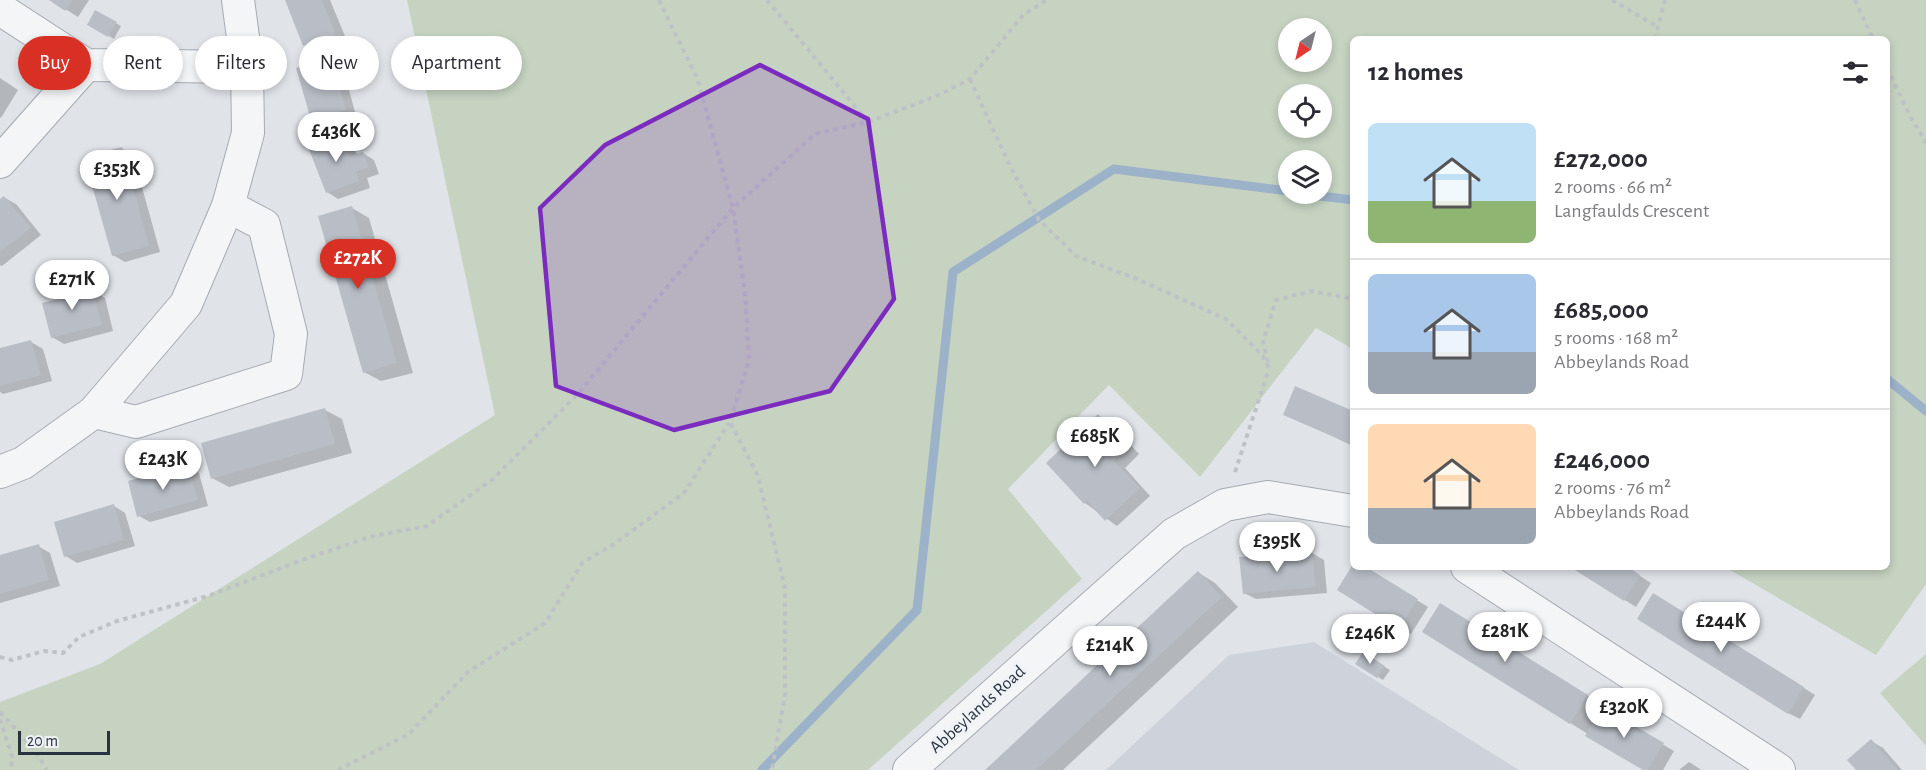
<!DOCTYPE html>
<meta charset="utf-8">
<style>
:root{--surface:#fff;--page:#f7f7f7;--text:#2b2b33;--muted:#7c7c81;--line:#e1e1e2;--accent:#d93025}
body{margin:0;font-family:"Alegreya Sans",sans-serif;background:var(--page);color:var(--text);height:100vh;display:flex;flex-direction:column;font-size:22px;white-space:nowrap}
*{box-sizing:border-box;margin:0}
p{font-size:20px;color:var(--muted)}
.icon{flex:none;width:33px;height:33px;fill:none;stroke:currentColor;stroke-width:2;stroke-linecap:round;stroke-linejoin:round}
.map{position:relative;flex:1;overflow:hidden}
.sheet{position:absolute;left:1350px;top:36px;width:540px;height:534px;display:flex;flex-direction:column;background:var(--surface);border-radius:9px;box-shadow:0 3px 9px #0003}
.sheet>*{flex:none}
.banner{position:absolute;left:18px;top:36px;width:570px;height:54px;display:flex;gap:12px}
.needle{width:39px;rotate:215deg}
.controls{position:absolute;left:1278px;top:18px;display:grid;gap:12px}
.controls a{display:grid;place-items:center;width:54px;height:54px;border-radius:50%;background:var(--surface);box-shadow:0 3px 9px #0003;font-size:30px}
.scale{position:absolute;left:18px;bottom:15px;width:92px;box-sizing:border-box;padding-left:6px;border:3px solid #293240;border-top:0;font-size:16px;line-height:21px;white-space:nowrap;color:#293240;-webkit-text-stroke:4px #f0f3f6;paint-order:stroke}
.price{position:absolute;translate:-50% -51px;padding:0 14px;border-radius:21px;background:#fff;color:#222;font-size:20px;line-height:39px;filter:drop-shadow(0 2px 3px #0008)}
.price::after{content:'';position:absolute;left:50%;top:36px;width:18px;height:14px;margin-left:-9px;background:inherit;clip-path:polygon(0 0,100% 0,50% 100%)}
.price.active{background:var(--accent);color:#fff}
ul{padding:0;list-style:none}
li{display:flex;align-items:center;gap:18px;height:150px;padding:0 18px}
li+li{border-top:2px solid var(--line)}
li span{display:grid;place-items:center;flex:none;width:168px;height:120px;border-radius:9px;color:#555}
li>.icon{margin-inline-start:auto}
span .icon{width:72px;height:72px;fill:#fffc;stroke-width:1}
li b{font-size:26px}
h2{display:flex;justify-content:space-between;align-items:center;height:72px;padding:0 18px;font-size:26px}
.chip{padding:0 21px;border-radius:27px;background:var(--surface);box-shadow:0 3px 9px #0003;font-size:21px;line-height:54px}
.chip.active{background:var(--accent);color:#fff}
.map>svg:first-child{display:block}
.built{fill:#ced3db}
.green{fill:#c6d3c1;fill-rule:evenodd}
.shadow{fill:#0003}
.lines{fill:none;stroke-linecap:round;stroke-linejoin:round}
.stream{stroke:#9cb2c9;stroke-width:9}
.building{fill:#b8bdc6}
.minor-casing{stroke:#a5abb3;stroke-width:34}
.path{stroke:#bec2c7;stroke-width:4;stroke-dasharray:4.5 4.5;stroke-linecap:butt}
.minor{stroke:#f3f5f7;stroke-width:32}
.marked{fill:#7b2cbf;fill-opacity:0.2;stroke:#7b2cbf;stroke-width:4.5;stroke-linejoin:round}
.labels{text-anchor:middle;stroke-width:6;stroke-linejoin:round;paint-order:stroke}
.street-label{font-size:18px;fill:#293240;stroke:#f0f3f6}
</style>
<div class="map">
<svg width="1926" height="770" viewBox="0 0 1926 770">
<rect width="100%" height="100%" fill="#e0e4e9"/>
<!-- built -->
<polygon class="built" points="1314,642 1519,770 1106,770 1229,655"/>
<!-- green -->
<g class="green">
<path d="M 407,0 L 1926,0 L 1926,584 L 1876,655 L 1725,567 L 1887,567 L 1887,39 L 1353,39 L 1353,349 L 1316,328 L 1200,477 L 1109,385 L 1008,489 L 1082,579 L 868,770 L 0,770 L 0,702 L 100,664 L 495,415 ZM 1322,28 L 1322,62 L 1288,62 L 1288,28 ZM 1322,94 L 1322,128 L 1288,128 L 1288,94 ZM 1288,160 L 1322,160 L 1322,194 L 1288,194 Z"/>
<polygon points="1926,654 1926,746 1880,693"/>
</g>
<!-- shadow -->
<g class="shadow">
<polygon points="51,0 89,0 78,17"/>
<polygon points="287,0 330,0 347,41 316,52 305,45"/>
<polygon points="96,12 121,26 114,39 89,24"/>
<polygon points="331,60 343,67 356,116 324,125 312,119"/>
<polygon points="0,78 18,90 1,118 0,117"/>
<polygon points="340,133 351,140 357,155 363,153 374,160 379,174 367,178 370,188 338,199 327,192"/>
<polygon points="121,148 133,155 160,252 125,262 113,255"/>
<polygon points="5,198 16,204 41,235 2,266 0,265 0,201"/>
<polygon points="352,208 369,218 413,373 381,381 364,372"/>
<polygon points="85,282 97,289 98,294 105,298 113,331 64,344 52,337"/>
<polygon points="31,342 43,349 52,381 3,394 0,392 0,350"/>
<polygon points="325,410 342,419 352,453 229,487 212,478"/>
<polygon points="1353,413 1353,446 1285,414"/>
<polygon points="1099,416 1110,423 1139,454 1125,468 1150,496 1117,526 1085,503"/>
<polygon points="188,466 199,473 208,506 150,522 139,516"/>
<polygon points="114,506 125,513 135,546 77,563 66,556"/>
<polygon points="38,546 50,553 60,586 0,603 0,557"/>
<polygon points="1312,553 1324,560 1327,593 1256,599 1244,593"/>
<polygon points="1353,567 1364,567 1428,607 1411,634 1339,589"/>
<polygon points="1572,567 1626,567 1651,583 1636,607"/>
<polygon points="1199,573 1215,583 1238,607 1063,770 987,770"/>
<polygon points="1665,601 1815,695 1800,719 1788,713"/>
<polygon points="1457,615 1604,706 1602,709 1674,751 1663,770 1646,770 1424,632"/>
<polygon points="1363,654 1390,670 1383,680 1357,664"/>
<polygon points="1871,741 1883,748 1902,770 1858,770"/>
<polygon points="1689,762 1700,769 1701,770 1679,770"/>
</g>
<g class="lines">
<!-- stream -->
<g class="stream">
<polyline points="1304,194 1353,200"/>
<polyline points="1887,379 1926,411"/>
<polyline points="762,770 917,610 953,272 1114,169 1288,191"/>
</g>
</g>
<!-- building -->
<g class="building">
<polygon points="49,0 73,0 65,11"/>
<polygon points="285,0 322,0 336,35 303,46"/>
<polygon points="95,10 117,22 108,37 87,25"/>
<polygon points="331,58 346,110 311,120 296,68"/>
<polygon points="340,132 349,157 363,152 369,167 356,172 359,181 326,193 307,144"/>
<polygon points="122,147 149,246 112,256 84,157"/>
<polygon points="4,196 31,228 0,252 0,199"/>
<polygon points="352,206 397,363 363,373 318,216"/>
<polygon points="85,281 88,291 93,290 102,325 51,338 42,303 69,296 66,285"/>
<polygon points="31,340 41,375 0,386 0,348"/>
<polygon points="1295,386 1353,411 1353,445 1283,415"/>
<polygon points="325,408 335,444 211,479 201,443"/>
<polygon points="1098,414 1129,447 1114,461 1140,488 1105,521 1087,501 1084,504 1046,463"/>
<polygon points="188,465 198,500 137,517 128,481"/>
<polygon points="114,504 124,540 64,557 54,522"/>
<polygon points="39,544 49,580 0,594 0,555"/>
<polygon points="1312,552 1316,587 1243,594 1239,557"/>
<polygon points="1353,564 1353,567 1366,567 1418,599 1399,629 1337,590"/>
<polygon points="1570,567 1628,567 1640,575 1624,601"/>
<polygon points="1198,571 1222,597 1036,770 985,770"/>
<polygon points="1653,593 1804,687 1788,714 1637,619"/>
<polygon points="1440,603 1588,695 1570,724 1422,632"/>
<polygon points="1363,652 1385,666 1377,678 1355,664"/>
<polygon points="1602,707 1664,743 1648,770 1643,770 1585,736"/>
<polygon points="1871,739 1898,770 1856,770 1847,760"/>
</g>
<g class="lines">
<!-- minor casing -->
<g class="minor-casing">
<g id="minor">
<polyline points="0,9 86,65 247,67"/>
<polyline points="0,162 86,65"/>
<polyline points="94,412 136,422 286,374 291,334 264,225 228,206"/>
<polyline points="0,472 23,463 94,412 186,304 228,206 248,133 247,67 238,0"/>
<polyline points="1467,567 1779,770"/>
<polyline points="909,770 1174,534 1225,505 1268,497 1353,511"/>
</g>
</g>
<!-- path -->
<g class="path">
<polyline points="659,0 697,78 733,208 745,294 749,360 730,422 758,476 785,588 785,694 772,770"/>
<polyline points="767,0 868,122"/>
<polyline points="1612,0 1658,27"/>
<polyline points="1855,0 1873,39"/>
<polyline points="1655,39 1665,0"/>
<polyline points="1887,68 1910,116 1926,143"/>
<polyline points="970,79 1009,164 1039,220 1076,256 1137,279 1226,319 1263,356 1270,371"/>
<polyline points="1268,362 1263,342 1276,300 1312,291 1353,299"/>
<polyline points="1235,472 1269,369"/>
<polyline points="0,657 12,660 44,651 63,653 79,637 117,621 208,596 302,560 373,536 427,526 493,479 577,395 733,208 815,134 868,122 939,95 970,79 1024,14 1047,0"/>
<polyline points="0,712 34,749 47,770"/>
<polyline points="0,719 13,759 10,770"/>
<polyline points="338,770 409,734 468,672 545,623 583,562 614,544 684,493 729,423"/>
</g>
<!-- minor -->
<use href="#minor" class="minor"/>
</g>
<!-- marked area -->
<path class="marked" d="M 760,65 L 868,119 L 894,299 L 830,391 L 674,430 L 556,386 L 540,208 L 605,145 Z"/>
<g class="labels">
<!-- street labels -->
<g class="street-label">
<text transform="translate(977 709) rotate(-42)" y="6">Abbeylands Road</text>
</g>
</g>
</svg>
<div class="controls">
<a><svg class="needle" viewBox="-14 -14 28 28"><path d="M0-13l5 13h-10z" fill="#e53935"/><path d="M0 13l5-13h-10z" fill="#7c7c81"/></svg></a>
<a><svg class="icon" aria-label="locate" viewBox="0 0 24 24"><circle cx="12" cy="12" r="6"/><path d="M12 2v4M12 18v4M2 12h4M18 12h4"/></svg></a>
<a><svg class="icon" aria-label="layers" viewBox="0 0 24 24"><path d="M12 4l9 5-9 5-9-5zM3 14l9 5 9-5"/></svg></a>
</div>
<div class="scale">20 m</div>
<b class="price" style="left:336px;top:163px">£436K</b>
<b class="price" style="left:117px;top:201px">£353K</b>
<b class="price active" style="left:358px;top:290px">£272K</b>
<b class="price" style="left:72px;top:311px">£271K</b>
<b class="price" style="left:1095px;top:468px">£685K</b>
<b class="price" style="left:163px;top:491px">£243K</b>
<b class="price" style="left:1277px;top:573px">£395K</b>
<b class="price" style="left:1721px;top:653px">£244K</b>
<b class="price" style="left:1505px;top:663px">£281K</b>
<b class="price" style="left:1370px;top:665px">£246K</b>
<b class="price" style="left:1110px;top:677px">£214K</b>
<b class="price" style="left:1624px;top:739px">£320K</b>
<div class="banner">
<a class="chip active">Buy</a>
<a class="chip">Rent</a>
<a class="chip">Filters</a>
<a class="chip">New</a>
<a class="chip">Apartment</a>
</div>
<section class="sheet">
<h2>12 homes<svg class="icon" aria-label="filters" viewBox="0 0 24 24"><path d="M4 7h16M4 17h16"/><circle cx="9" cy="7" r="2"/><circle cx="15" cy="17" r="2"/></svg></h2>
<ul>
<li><span style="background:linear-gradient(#bfe0f5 65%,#8fb573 0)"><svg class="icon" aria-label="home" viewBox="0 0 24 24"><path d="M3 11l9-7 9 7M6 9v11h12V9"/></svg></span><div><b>£272,000</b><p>2 rooms · 66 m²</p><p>Langfaulds Crescent</p></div></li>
<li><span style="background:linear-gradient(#a9c7e8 65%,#9aa5b1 0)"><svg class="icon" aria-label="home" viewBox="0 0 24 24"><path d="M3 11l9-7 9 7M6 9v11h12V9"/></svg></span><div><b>£685,000</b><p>5 rooms · 168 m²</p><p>Abbeylands Road</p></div></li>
<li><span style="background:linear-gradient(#ffd9b3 70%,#9aa5b1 0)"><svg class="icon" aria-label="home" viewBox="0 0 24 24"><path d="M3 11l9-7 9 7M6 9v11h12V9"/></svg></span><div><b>£246,000</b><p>2 rooms · 76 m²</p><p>Abbeylands Road</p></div></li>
</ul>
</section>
</div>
